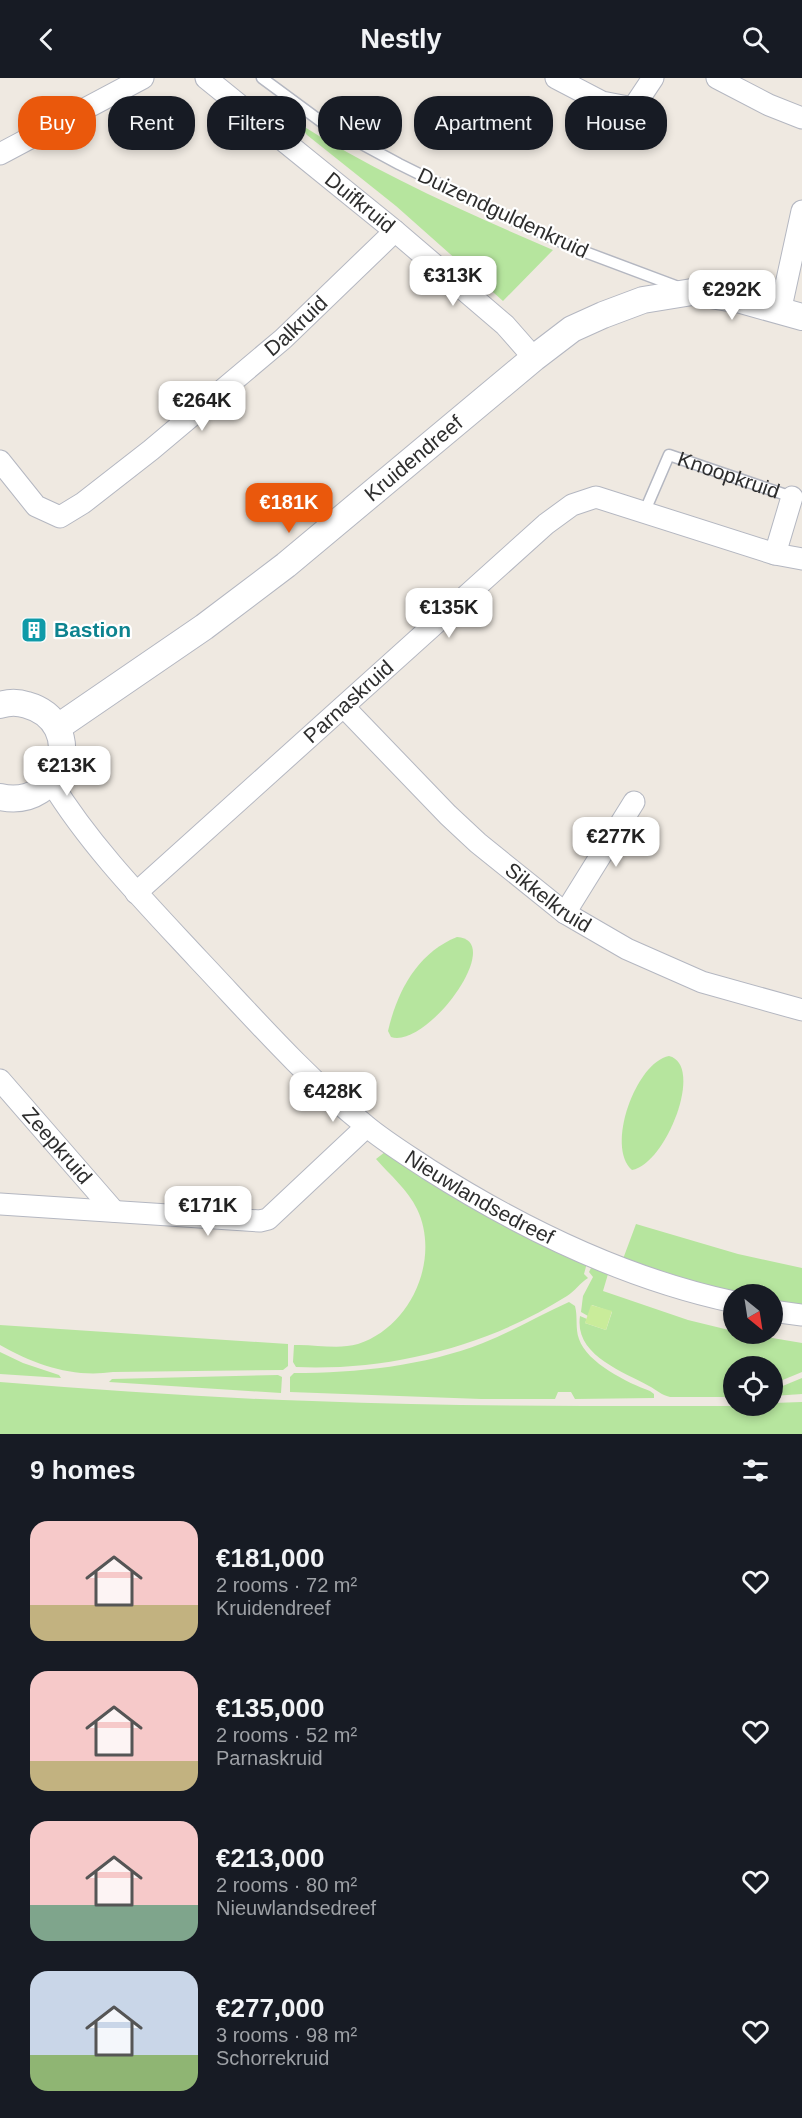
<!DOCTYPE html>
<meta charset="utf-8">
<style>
:root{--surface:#171b24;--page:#242831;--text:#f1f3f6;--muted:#9ea1a6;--accent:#ea580c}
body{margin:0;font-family:Arial,sans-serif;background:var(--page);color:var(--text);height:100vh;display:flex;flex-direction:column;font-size:22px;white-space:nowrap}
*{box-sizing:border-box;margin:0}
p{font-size:20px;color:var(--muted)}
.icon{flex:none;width:33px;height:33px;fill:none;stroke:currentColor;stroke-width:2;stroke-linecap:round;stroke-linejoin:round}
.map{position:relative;height:1356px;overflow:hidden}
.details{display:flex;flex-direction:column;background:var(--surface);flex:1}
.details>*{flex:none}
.hud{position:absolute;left:18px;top:18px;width:766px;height:54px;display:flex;gap:12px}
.needle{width:39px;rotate:150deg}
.buttons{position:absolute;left:723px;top:1206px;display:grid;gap:12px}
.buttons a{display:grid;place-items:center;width:60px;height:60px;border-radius:50%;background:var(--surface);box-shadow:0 3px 9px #0003;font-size:30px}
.price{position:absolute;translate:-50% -51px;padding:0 14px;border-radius:12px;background:#fff;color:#222;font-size:20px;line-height:39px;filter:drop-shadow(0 2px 3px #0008)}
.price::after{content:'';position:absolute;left:50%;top:36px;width:18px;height:14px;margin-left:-9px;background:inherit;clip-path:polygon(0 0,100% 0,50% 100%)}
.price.on{background:var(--accent);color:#fff}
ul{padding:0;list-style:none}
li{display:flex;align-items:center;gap:18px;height:150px;padding:0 30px}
li span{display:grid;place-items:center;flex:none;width:168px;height:120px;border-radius:18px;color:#555}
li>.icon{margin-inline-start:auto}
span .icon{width:72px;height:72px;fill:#fffc;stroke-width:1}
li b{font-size:26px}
h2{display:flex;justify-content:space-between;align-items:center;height:72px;padding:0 30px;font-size:26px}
.pill{padding:0 21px;border-radius:24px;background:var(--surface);box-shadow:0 3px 9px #0003;font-size:21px;line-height:54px}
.pill.on{background:var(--accent);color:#fff}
header{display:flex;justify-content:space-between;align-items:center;height:78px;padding:0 30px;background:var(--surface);font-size:27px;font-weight:800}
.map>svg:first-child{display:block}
.green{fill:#b6e59e}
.pitch{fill:#c9ec9a}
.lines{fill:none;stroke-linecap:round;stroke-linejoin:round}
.service-casing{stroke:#b4b7c1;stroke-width:13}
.minor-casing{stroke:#b4b7c1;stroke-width:23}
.tertiary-casing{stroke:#b4b7c1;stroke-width:28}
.service{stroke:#fff;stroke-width:10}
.minor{stroke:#fff;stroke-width:21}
.tertiary{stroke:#fff;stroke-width:26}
.labels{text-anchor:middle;stroke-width:4.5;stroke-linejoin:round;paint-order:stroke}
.street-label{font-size:21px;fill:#2e2e2e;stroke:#fff}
.culture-label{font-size:21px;font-weight:bold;fill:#0d838f;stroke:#fff;text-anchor:start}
</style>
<header><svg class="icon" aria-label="back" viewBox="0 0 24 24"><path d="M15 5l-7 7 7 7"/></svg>Nestly<svg class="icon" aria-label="search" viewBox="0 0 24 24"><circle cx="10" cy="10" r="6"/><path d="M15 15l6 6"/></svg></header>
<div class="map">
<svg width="802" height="1356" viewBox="0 0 802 1356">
<rect width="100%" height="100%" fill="#efe9e1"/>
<!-- green -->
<g class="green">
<path d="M 295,43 C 376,95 465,134 553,172 L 503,223 L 396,128 L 307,57 Z"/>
<path d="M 457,859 C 507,862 427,971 391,959 L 388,953 C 397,914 417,875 457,859 Z"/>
<path d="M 669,978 C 705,987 666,1086 632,1092 C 605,1069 636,984 669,978 Z"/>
<path d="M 385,1074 C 438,1110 491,1144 549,1170 C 561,1176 574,1184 587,1185 L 584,1196 L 588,1200 C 580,1205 575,1213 567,1218 C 488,1268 390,1293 296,1289 L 293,1284 L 294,1267 C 315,1266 337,1272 358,1266 C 411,1249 441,1181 417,1131 C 408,1112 390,1097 376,1081 Z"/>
<polygon points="636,1146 738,1176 802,1190 802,1227 773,1222 772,1216 745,1216 716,1210 623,1181"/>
<path d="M 592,1188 L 608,1196 L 603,1213 L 688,1242 L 733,1253 L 734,1256 L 748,1256 L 802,1265 L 802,1294 L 773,1306 L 772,1288 L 734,1288 L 733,1319 L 670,1319 C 661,1317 657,1312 649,1308 C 622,1293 574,1277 580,1238 L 587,1241 L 585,1245 L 606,1252 L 612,1234 L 592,1227 L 588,1238 L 581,1234 L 583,1218 L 593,1199 L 589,1194 Z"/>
<path d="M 569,1224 L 575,1228 C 578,1239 575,1250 579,1261 C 587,1285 628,1305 650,1313 L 654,1316 L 654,1320 L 575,1321 L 571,1314 L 558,1314 L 555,1321 L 481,1321 L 290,1314 L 290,1299 L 294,1295 C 357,1295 424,1288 483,1265 C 513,1253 540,1237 569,1224 Z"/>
<path d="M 0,1247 L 288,1266 L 288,1288 L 283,1292 L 113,1294 C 73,1300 35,1287 0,1267 Z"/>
<polygon points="0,1274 23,1285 59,1297 61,1300 0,1296"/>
<polygon points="278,1297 282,1299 281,1315 109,1304 112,1301"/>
<polygon points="802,1300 802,1316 773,1318 773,1312"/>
<path d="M 0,1304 C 104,1312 208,1320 312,1323 C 465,1329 621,1328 772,1328 L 773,1325 L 802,1324 L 802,1356 L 0,1356 Z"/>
</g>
<!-- pitch -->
<polygon class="pitch" points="591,1227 612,1233 606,1252 585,1245"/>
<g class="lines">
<!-- service casing -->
<g class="service-casing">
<g id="service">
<polyline points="262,0 323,45 399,86 496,134 577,171 681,210"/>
<path id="s1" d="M 644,435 L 669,377 L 792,419"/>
</g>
</g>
<!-- minor casing -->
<g class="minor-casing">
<g id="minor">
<path id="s2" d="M 206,0 L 395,153 L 505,247 L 534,280"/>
<polyline points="556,0 602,24 633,30 653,0"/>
<polyline points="717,0 769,27 802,40"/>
<polyline points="0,76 143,0"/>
<polyline points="780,234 802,133"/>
<path id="s3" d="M 0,383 L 36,428 L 60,439 L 83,425 L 151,372 L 283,261 L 395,153"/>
<polyline points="775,476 792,419"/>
<path id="s4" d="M 344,629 L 448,737 L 478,765 L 565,835 L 627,871 L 702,904 L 802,932"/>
<path id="s5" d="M 51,704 C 91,769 146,825 198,881 C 252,938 304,998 365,1047 C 384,1063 407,1077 428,1091 C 521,1150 626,1201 734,1224"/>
<path id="s6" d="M 136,815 L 546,446 L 572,427 L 596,419 L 775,476 L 802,481"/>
<polyline points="565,835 634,724"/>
<path id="s7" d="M 0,1002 L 114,1133"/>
<polyline points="0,1126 260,1143 268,1141 366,1049"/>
<polyline points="772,1233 802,1237"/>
</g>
</g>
<!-- tertiary casing -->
<g class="tertiary-casing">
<g id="tertiary">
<path d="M 0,627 C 9,624 18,624 27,627 C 88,644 63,733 0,719"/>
<path id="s8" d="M 58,649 L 204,549 L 286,487 L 534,280 L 572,251 L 603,237 L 643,222 L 692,214 L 741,222 L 802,239"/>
</g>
</g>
<!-- service -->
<use href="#service" class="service"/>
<!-- minor -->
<use href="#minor" class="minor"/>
<!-- tertiary -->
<use href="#tertiary" class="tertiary"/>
</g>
<!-- icons -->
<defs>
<g id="building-square" transform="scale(1.35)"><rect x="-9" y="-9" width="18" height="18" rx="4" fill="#0f9aa8" stroke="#fff"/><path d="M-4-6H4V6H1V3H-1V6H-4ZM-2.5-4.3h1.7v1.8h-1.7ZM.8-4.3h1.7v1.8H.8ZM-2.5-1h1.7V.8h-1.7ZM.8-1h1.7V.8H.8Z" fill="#fff"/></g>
</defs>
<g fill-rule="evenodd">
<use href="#building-square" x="34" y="552"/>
</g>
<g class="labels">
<!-- street labels -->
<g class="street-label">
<text dy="7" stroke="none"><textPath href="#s2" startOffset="198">Duifkruid</textPath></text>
<text transform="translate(503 135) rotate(25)" y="7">Duizendguldenkruid</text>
<text dy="7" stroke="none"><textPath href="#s3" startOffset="388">Dalkruid</textPath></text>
<text dy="7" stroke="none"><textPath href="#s8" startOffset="446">Kruidendreef</textPath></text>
<text dy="7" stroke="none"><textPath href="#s1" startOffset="126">Knoopkruid</textPath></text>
<text dy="7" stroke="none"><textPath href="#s6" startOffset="286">Parnaskruid</textPath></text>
<text dy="7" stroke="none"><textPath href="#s4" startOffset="280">Sikkelkruid</textPath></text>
<text dy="7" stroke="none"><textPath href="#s7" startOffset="87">Zeepkruid</textPath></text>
<text dy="7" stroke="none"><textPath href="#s5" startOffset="602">Nieuwlandsedreef</textPath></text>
</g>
<!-- culture labels -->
<g class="culture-label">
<text x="54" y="559">Bastion</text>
</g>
</g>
</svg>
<div class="buttons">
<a><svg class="needle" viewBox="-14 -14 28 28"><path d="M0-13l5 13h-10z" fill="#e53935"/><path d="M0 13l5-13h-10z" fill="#9ea1a6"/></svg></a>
<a><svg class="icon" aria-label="locate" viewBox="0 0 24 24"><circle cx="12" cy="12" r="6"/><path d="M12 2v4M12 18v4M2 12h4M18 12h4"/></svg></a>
</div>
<b class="price" style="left:453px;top:229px">€313K</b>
<b class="price" style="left:732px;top:243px">€292K</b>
<b class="price" style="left:202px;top:354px">€264K</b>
<b class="price on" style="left:289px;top:456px">€181K</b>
<b class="price" style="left:449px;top:561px">€135K</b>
<b class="price" style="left:67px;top:719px">€213K</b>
<b class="price" style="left:616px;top:790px">€277K</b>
<b class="price" style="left:333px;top:1045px">€428K</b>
<b class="price" style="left:208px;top:1159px">€171K</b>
<div class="hud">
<a class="pill on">Buy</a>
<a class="pill">Rent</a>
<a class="pill">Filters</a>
<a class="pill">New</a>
<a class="pill">Apartment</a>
<a class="pill">House</a>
</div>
</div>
<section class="details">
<h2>9 homes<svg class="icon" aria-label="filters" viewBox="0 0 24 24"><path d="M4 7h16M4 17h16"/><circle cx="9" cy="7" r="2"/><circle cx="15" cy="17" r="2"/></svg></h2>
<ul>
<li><span style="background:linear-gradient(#f6c9c9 70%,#c2b280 0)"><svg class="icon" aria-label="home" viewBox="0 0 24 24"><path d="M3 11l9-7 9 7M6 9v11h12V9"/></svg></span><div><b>€181,000</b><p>2 rooms · 72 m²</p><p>Kruidendreef</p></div><svg class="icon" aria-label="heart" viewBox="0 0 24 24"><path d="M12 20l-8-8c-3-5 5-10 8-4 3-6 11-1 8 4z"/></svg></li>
<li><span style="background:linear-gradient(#f6c9c9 75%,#c2b280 0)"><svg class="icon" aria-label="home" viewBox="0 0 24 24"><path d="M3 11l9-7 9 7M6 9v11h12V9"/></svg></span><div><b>€135,000</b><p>2 rooms · 52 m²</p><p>Parnaskruid</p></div><svg class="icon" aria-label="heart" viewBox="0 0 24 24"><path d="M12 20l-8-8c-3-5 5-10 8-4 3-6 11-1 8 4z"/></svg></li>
<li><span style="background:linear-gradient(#f6c9c9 70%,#7fa58c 0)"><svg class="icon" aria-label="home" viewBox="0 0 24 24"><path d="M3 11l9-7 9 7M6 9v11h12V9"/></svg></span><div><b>€213,000</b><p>2 rooms · 80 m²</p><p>Nieuwlandsedreef</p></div><svg class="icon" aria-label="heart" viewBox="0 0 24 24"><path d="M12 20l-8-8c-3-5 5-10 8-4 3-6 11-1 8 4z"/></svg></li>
<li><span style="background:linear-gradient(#c9d6e8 70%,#8fb573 0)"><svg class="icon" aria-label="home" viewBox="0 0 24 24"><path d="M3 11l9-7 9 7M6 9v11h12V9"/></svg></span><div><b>€277,000</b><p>3 rooms · 98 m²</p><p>Schorrekruid</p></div><svg class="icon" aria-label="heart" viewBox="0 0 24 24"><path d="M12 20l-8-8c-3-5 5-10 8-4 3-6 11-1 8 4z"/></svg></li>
</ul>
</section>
